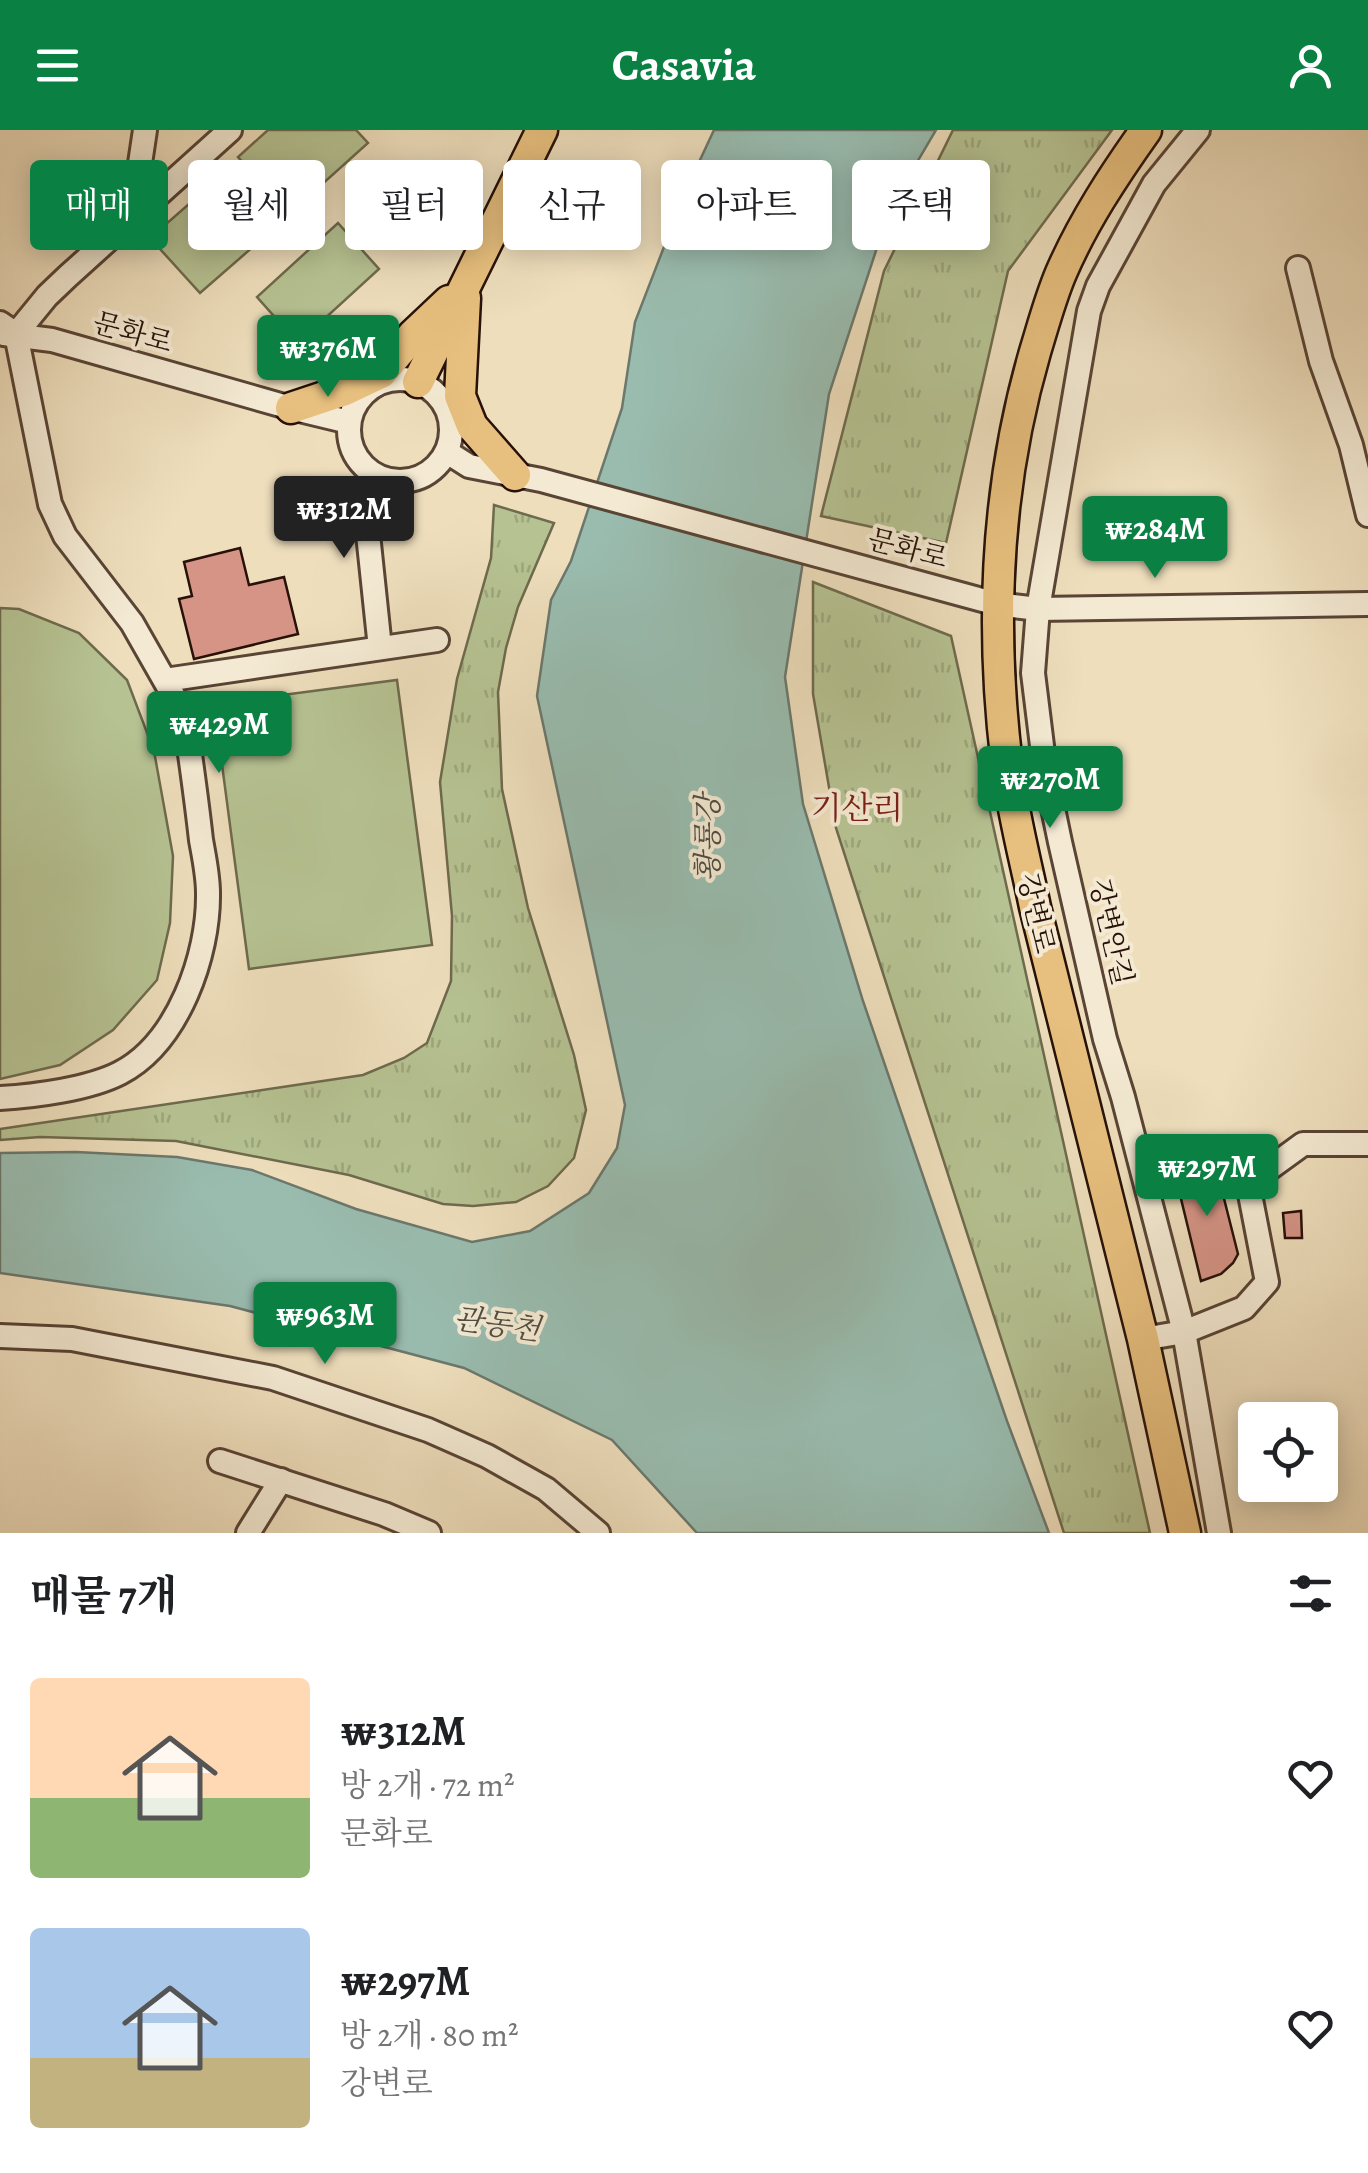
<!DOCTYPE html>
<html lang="ko">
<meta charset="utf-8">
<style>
:root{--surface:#fff;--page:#f6f6f6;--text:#202124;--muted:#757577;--accent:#0b8043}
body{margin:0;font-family:Alegreya,"Noto Serif KR",serif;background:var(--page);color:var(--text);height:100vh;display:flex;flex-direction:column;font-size:38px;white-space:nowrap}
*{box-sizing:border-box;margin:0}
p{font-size:32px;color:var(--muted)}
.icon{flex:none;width:55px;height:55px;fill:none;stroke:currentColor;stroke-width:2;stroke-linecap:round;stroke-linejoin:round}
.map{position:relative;height:1403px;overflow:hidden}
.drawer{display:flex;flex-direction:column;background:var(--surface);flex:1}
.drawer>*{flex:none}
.banner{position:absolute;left:30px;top:30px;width:1310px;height:90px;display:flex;gap:20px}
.fabs{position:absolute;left:1238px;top:1272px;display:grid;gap:20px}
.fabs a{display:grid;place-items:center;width:100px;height:100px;border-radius:10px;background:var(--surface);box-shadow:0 5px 25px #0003;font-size:50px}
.price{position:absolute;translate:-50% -85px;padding:0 22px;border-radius:10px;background:var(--accent);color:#fff;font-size:32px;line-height:65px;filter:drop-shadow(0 2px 5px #0008)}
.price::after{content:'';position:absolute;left:50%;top:60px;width:30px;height:22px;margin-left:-15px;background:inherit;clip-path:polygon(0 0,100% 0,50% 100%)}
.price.active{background:#222;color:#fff}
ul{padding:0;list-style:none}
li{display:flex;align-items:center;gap:30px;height:250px;padding:0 30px}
li span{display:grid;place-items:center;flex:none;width:280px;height:200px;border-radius:10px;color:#555}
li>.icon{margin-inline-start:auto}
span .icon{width:120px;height:120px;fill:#fffc;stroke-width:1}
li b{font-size:42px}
h2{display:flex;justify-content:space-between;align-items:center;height:120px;padding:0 30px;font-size:42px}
.pill{padding:0 35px;border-radius:10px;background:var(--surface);box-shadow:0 5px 25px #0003;font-size:35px;line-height:90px}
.pill.active{background:var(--accent);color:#fff}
header{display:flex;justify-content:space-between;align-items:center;height:130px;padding:0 30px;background:var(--accent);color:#fff;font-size:45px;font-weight:600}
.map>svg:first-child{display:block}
.grass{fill:url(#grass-tufts);stroke:#6e6a4d;stroke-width:2.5}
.garden{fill:#b6c292;stroke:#6e6a4d;stroke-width:2.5}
.water{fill:#99bcaf;stroke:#6b786c;stroke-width:2.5}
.building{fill:#d59486;stroke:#271108;stroke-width:2.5}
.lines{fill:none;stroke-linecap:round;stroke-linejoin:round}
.minor-casing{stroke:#594435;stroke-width:28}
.major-casing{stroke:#271108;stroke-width:35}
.minor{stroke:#f4ead3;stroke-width:22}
.major{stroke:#e7bf7e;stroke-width:30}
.labels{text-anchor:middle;stroke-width:8;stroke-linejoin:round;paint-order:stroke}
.street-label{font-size:28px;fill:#271108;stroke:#f4ead3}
.water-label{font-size:30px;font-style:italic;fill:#4f4d42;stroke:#f4ead3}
.quarter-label{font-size:32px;fill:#7a1f14;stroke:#f4ead3}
</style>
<header><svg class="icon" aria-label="menu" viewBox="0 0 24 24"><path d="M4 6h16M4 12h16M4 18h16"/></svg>Casavia<svg class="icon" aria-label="person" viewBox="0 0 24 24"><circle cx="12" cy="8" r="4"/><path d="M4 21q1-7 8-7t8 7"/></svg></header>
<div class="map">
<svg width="1368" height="1403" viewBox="0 0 1368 1403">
<defs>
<pattern id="grass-tufts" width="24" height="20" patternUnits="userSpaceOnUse" patternTransform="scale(2.5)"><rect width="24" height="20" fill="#b6c292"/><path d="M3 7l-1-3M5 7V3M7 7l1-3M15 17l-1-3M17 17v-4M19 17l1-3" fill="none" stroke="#9ca67c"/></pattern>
</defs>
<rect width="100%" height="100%" fill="#eedebc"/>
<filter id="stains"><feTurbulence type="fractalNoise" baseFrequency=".002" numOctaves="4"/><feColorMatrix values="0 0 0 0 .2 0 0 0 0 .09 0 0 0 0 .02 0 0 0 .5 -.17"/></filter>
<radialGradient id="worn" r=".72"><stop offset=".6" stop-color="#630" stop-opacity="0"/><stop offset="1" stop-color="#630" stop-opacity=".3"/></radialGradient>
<!-- grass -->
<g class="grass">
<polygon points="953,0 1112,0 1008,141 946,413 821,386 884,141"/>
<polygon points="494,375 554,393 518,477 506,518 498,562 502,659 528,778 574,925 586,980 574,1028 548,1056 516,1072 473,1076 443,1074 349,1045 176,1011 40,1007 0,1010 0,999 363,945 404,928 427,913 451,851 452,786 440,652 457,549 491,428"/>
<polygon points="813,452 951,506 1150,1403 1064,1403 836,698 813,564"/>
</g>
<!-- garden -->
<g class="garden">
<polygon points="268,0 356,0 368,13 289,84 238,27"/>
<polygon points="221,46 270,102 200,163 150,108"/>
<polygon points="338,93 379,139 298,213 257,167"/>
<polygon points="0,478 19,479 79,503 127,550 154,621 173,726 170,793 157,850 113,900 60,935 0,949"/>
<polygon points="397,550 432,815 249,839 214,574"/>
</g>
<!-- water -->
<polygon class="water" points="714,0 936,0 890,78 829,264 785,547 803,674 863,871 1007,1291 1049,1403 697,1403 612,1310 464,1238 230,1176 0,1143 0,1023 76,1022 177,1027 252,1040 356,1079 472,1112 530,1101 589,1063 617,1018 625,975 537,566 551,470 571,431 622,278 635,192 686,60"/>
<!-- building -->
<g class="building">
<polygon points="240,418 249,455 284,447 298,504 194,529 179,469 192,466 184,432"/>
<polygon points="1215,1033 1238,1124 1233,1133 1221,1144 1201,1151 1174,1040"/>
<polygon points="1301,1081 1302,1108 1285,1108 1283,1083"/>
</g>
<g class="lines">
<!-- minor casing -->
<g class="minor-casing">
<g id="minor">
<polyline points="1198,0 1154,54 1098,156 1089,181 1038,479 1033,543 1045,640 1060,712 1105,909 1123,967 1184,1202 1219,1403"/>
<polyline points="132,87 145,0"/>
<polyline points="1298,138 1321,231 1351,315 1368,385"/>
<path d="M 0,193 L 16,204 L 50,374 L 65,406 L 132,493 L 173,565 L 187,603 C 192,638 197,674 201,710 C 204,727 208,745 208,763 C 209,825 178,913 120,943 C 89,959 35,966 0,968"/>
<polyline points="4,204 52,210 291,278 349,292"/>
<polyline points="16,204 47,166 68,146 230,0"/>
<circle cx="400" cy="300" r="51"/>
<polyline points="447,322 469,336 541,350 997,474 1038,479 1368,474"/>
<polyline points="378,347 368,404 380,518"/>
<polyline points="165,550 437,510"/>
<polyline points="0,1206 72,1209 273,1248 428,1300 487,1326 546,1359 598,1403"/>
<polyline points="1143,1209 1184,1202 1244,1178 1267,1152 1248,1054 1303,1014 1368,1014"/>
<polyline points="220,1331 384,1384 429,1403"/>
<polyline points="248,1403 281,1350"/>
</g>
</g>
<!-- major casing -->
<g class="major-casing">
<g id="major">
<path d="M 1146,0 C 1114,45 1083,92 1061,143 C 1050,169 1043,196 1035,222 C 995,359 990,503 1008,643 C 1014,688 1026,733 1035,777 L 1143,1209 L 1185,1403"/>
<polyline points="465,168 460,266 472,296 515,345"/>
<polyline points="418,252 542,0"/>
<polyline points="291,278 345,260 381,243 413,205 449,171"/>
</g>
</g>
<!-- minor -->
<use href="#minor" class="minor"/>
<!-- major -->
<use href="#major" class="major"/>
</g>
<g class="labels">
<!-- street labels -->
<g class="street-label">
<text transform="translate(133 202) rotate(16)" y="10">문화로</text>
<text transform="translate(908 418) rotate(15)" y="10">문화로</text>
<text transform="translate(1037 783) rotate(77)" y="10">강변로</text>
<text transform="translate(1112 802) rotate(77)" y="10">강변안길</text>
</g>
<!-- water labels -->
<g class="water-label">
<text transform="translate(708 708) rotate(-90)" y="10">황룡강</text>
<text transform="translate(497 1194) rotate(8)" y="10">관동천</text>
</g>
<!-- quarter labels -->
<g class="quarter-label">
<text x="857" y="689">기산리</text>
</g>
</g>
<rect width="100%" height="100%" filter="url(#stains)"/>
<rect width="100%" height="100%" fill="url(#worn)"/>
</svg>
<div class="fabs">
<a><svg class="icon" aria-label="locate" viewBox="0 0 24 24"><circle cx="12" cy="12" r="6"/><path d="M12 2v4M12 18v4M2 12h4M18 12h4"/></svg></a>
</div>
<b class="price" style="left:328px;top:270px">₩376M</b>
<b class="price active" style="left:344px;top:431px">₩312M</b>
<b class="price" style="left:1155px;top:451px">₩284M</b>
<b class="price" style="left:219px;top:646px">₩429M</b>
<b class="price" style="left:1050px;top:701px">₩270M</b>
<b class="price" style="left:1207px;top:1089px">₩297M</b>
<b class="price" style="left:325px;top:1237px">₩963M</b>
<div class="banner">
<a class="pill active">매매</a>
<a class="pill">월세</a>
<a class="pill">필터</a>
<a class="pill">신규</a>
<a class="pill">아파트</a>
<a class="pill">주택</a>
</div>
</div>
<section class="drawer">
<h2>매물 7개<svg class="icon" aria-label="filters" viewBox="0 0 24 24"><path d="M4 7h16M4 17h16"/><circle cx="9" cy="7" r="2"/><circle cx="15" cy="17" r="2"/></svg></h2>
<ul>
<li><span style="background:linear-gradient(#ffd9b3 60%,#8fb573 0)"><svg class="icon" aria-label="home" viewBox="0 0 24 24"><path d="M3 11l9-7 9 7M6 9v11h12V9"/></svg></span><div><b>₩312M</b><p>방 2개 · 72 m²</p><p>문화로</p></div><svg class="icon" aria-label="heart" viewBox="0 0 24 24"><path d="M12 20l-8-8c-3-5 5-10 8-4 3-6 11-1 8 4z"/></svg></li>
<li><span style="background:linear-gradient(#a9c7e8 65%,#c2b280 0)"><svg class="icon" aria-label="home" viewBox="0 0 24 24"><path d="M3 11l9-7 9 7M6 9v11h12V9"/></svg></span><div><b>₩297M</b><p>방 2개 · 80 m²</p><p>강변로</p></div><svg class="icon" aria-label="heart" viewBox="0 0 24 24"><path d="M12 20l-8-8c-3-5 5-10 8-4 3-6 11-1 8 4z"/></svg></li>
</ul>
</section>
